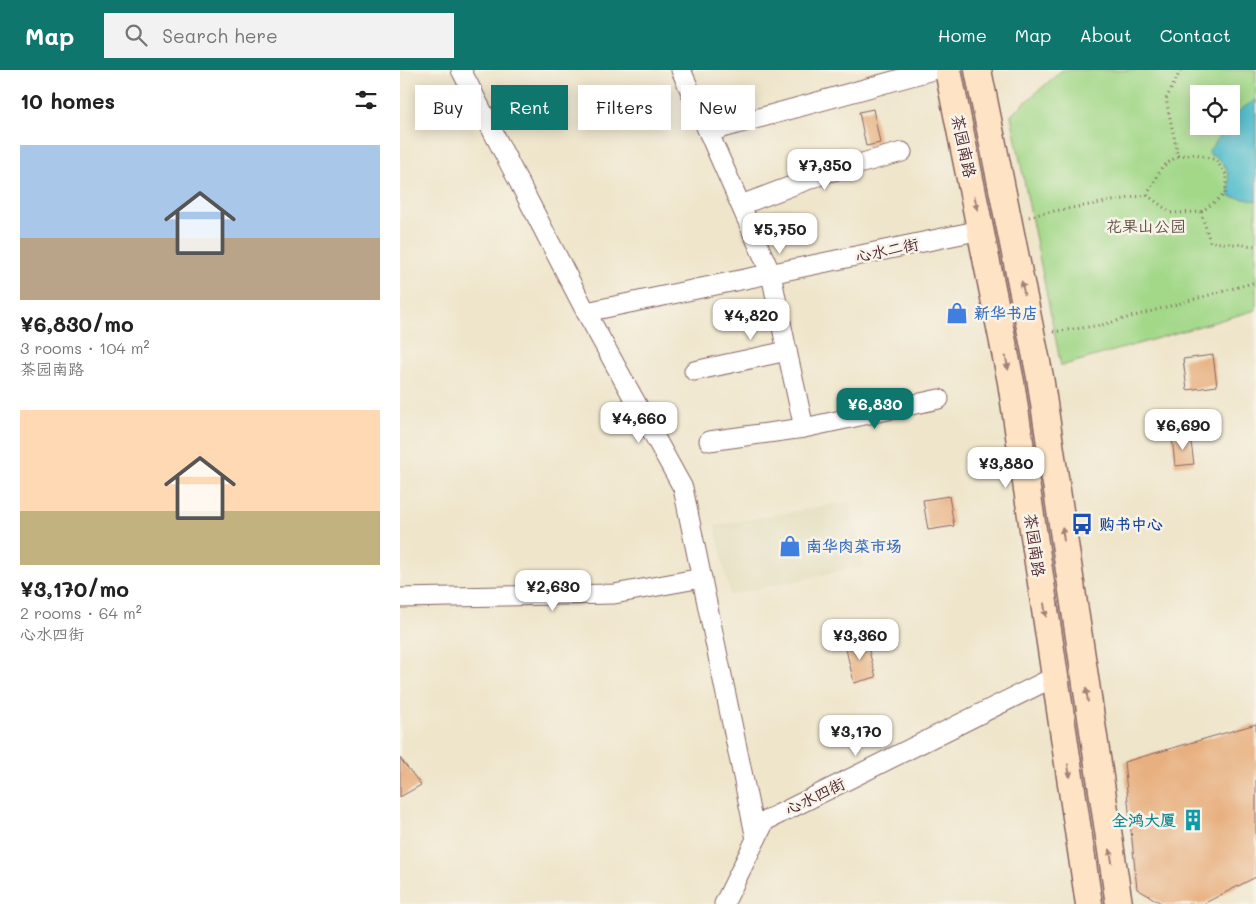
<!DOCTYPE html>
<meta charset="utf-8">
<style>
:root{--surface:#fff;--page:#f2f2f2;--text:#222;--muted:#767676;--accent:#0f766e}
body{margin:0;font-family:Mali,"LXGW WenKai TC",sans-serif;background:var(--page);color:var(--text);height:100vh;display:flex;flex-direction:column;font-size:19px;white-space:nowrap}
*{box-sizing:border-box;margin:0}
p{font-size:16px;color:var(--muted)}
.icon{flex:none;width:28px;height:28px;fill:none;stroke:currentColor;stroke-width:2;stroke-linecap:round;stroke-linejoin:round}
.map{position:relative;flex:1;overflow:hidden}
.details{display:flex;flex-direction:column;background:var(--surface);width:400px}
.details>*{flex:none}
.hud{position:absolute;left:15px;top:15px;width:475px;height:45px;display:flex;gap:10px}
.controls{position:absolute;left:790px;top:15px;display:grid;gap:10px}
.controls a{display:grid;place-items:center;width:50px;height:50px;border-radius:0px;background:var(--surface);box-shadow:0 2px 12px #0003;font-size:25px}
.price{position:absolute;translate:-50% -42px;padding:0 11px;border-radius:10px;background:#fff;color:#222;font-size:16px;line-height:32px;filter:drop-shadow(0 1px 2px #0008)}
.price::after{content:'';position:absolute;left:50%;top:30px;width:15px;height:11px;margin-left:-8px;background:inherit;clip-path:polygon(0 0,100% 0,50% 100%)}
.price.on{background:var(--accent);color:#fff}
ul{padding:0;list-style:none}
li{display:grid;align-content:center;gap:10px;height:265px;padding:0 20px}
li span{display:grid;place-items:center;height:155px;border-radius:0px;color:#555}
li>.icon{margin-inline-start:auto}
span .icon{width:90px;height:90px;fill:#fffc;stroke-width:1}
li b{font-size:21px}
h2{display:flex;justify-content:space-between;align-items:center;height:60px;padding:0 20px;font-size:21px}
.chip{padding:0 18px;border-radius:0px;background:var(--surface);box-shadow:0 2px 12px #0003;font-size:18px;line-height:45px}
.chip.on{background:var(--accent);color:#fff}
header{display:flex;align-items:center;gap:30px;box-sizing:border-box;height:70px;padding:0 25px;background:var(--accent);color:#fff}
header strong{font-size:24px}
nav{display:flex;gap:28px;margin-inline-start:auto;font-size:18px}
.search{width:350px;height:45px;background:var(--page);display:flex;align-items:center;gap:12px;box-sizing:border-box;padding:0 18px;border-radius:0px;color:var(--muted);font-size:19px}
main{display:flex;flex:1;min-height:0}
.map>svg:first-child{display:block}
.built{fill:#e2dcba}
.green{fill:#a3d889;stroke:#767c5a;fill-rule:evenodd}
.water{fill:#50bccb;stroke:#4d6e7b}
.building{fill:#e8b080}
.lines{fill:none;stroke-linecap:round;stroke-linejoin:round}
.street-casing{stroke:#846463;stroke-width:21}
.secondary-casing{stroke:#846463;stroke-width:29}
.path{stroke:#846463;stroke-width:3;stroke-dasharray:1 4;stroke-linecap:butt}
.street{stroke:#fff;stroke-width:19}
.secondary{stroke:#fee4c5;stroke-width:26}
.oneway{fill:#a48278}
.labels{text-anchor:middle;stroke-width:5;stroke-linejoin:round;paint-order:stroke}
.street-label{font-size:16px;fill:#4a1f2b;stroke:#f7f3e8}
.park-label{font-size:16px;fill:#604d42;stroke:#f7f3e8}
.shop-label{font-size:16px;font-weight:bold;fill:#366cbe;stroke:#f7f3e8;text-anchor:start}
.transit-label{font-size:16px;font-weight:bold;fill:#164399;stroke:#f7f3e8;text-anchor:start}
.culture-label{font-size:16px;font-weight:bold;fill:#0d838f;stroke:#f7f3e8;text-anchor:end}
</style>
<header>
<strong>Map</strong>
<div class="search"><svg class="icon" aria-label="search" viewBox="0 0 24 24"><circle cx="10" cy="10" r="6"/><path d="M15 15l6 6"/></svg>Search here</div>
<nav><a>Home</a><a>Map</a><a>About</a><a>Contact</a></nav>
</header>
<main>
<section class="details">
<h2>10 homes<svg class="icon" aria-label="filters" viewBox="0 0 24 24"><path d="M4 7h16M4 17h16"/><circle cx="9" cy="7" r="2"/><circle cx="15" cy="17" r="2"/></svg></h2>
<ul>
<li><span style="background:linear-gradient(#a9c7e8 60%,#b9a48a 0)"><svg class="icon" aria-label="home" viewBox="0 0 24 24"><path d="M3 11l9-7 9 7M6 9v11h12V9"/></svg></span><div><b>¥6,830/mo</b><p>3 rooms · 104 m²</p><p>茶园南路</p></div></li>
<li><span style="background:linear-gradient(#ffd9b3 65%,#c2b280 0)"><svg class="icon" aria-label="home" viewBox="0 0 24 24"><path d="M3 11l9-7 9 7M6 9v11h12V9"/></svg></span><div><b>¥3,170/mo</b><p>2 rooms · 64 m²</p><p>心水四街</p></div></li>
</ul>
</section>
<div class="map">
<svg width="856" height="834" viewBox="0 0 856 834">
<rect width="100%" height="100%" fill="#f7f3e8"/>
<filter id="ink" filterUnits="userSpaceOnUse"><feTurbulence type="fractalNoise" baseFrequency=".02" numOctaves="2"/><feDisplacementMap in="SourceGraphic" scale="10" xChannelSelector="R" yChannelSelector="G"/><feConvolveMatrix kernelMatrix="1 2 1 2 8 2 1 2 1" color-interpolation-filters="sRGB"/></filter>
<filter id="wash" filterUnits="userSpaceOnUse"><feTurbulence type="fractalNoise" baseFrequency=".0096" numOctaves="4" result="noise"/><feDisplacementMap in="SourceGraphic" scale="20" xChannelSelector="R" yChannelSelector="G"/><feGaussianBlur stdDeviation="1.12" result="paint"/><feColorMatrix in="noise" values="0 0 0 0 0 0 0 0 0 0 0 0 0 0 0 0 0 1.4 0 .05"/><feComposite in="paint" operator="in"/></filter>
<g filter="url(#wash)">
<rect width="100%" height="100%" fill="#efe5cb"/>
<!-- built -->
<polygon class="built" points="450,431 464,496 330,525 315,456"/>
<!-- green -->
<path class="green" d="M 662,0 L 856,0 L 856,240 L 661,296 L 611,45 ZM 799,24 L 831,24 L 831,56 L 799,56 Z"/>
<!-- water -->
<path class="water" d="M 856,30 L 856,131 L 828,126 C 832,115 828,95 818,88 C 816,86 813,86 810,85 L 809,81 L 828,56 L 831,56 C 831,43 846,36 856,30 Z"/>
<g id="blocks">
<!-- building -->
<g class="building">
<polygon points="473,39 480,73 466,76 459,42"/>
<polygon points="813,285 817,316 787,320 783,289"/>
<polygon points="790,365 794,394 775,396 772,367"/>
<polygon points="549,426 554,456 528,460 523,430"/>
<polygon points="466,570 476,607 454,613 445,575"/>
<polygon points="856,654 856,807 803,834 763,834 737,819 724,692"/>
<polygon points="0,688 21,715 0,727"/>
</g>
</g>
</g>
<g filter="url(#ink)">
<use href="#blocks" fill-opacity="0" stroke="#846463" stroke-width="1"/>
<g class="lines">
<!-- street casing -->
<g class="street-casing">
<g id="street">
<polyline points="61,0 186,242 283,418 356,769"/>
<polyline points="281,0 371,204 387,281 294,301"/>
<polyline points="308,62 533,0"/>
<polyline points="341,135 426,103 502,82"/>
<polyline points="186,242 581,160"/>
<polyline points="404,358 539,329"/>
<polyline points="309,371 404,358 387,281"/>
<polyline points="0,528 214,524 302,508"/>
<polyline points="324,834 365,751 654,607"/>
</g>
</g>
<!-- secondary casing -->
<g class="secondary-casing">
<g id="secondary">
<polyline points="548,0 611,312 689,834"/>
<polyline points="578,0 640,307 719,834"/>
</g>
</g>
<!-- path -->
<g class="path">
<polyline points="778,86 795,84 816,90 827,106 825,124 801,142"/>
<polyline points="747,125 771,143 801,142 810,172 856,176"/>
<polyline points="629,147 643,143 747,125 762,97 778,86 766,29 781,0"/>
<polyline points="653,262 702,255 856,212"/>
</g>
<!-- street -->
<use href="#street" class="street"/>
<!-- secondary -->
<use href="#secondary" class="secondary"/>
</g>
<!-- one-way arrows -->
<defs><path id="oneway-solid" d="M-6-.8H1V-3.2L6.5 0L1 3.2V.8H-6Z" transform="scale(1.25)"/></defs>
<g class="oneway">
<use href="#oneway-solid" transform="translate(576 133) rotate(78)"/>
<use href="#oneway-solid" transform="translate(623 218) rotate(-101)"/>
<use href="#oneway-solid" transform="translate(607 293) rotate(79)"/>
<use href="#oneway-solid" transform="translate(663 464) rotate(-98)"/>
<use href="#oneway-solid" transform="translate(645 540) rotate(82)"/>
<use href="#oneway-solid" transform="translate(687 625) rotate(-98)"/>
<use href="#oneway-solid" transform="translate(669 701) rotate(81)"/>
<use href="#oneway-solid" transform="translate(711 786) rotate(-99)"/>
</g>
</g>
<!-- icons -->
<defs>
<g id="shop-bare" transform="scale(1.725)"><path d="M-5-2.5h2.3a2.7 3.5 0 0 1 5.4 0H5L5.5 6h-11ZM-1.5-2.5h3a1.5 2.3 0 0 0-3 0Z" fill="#3f7fe0" stroke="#f7f3e8" stroke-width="2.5" paint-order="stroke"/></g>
<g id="bus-bare" transform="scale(1.725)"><path d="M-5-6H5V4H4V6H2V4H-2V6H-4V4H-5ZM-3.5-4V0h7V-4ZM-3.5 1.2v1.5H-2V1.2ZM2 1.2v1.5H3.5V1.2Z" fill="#1a4fb4" stroke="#f7f3e8" stroke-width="2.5" paint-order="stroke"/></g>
<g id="building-bare" transform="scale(1.725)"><path d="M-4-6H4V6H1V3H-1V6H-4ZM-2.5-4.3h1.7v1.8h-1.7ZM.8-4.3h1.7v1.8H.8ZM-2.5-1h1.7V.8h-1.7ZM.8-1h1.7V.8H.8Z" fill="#0f9aa8" stroke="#f7f3e8" stroke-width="2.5" paint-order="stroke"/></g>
</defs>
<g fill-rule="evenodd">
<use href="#shop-bare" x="557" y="243"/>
<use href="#bus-bare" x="682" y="454"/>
<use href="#shop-bare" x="390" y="476"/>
<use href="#building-bare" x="793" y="750"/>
</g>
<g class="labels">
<!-- street labels -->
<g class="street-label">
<text transform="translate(564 76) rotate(78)" y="6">茶园南路</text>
<text transform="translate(487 180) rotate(-12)" y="6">心水二街</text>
<text transform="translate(635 475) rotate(82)" y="6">茶园南路</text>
<text transform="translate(415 726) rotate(-26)" y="6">心水四街</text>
</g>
<!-- park labels -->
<g class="park-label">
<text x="746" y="162">花果山公园</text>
</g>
<!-- shop labels -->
<g class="shop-label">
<text x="574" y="249">新华书店</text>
<text x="406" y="482">南华肉菜市场</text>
</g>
<!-- transit labels -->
<g class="transit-label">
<text x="699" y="460">购书中心</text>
</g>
<!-- culture labels -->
<g class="culture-label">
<text x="776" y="756">全鸿大厦</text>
</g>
</g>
</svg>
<div class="controls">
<a><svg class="icon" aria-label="locate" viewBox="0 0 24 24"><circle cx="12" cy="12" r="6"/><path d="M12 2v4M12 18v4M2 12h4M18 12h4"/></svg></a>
</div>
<b class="price" style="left:425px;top:121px">¥7,350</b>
<b class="price" style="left:380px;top:185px">¥5,750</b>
<b class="price" style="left:351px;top:271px">¥4,820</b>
<b class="price on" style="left:475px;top:360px">¥6,830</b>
<b class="price" style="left:239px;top:374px">¥4,660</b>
<b class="price" style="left:783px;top:381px">¥6,690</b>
<b class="price" style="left:606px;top:419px">¥3,880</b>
<b class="price" style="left:153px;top:542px">¥2,630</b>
<b class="price" style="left:460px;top:591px">¥3,360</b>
<b class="price" style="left:456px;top:687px">¥3,170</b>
<div class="hud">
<a class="chip">Buy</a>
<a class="chip on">Rent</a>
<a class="chip">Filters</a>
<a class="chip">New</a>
</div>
</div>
</main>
